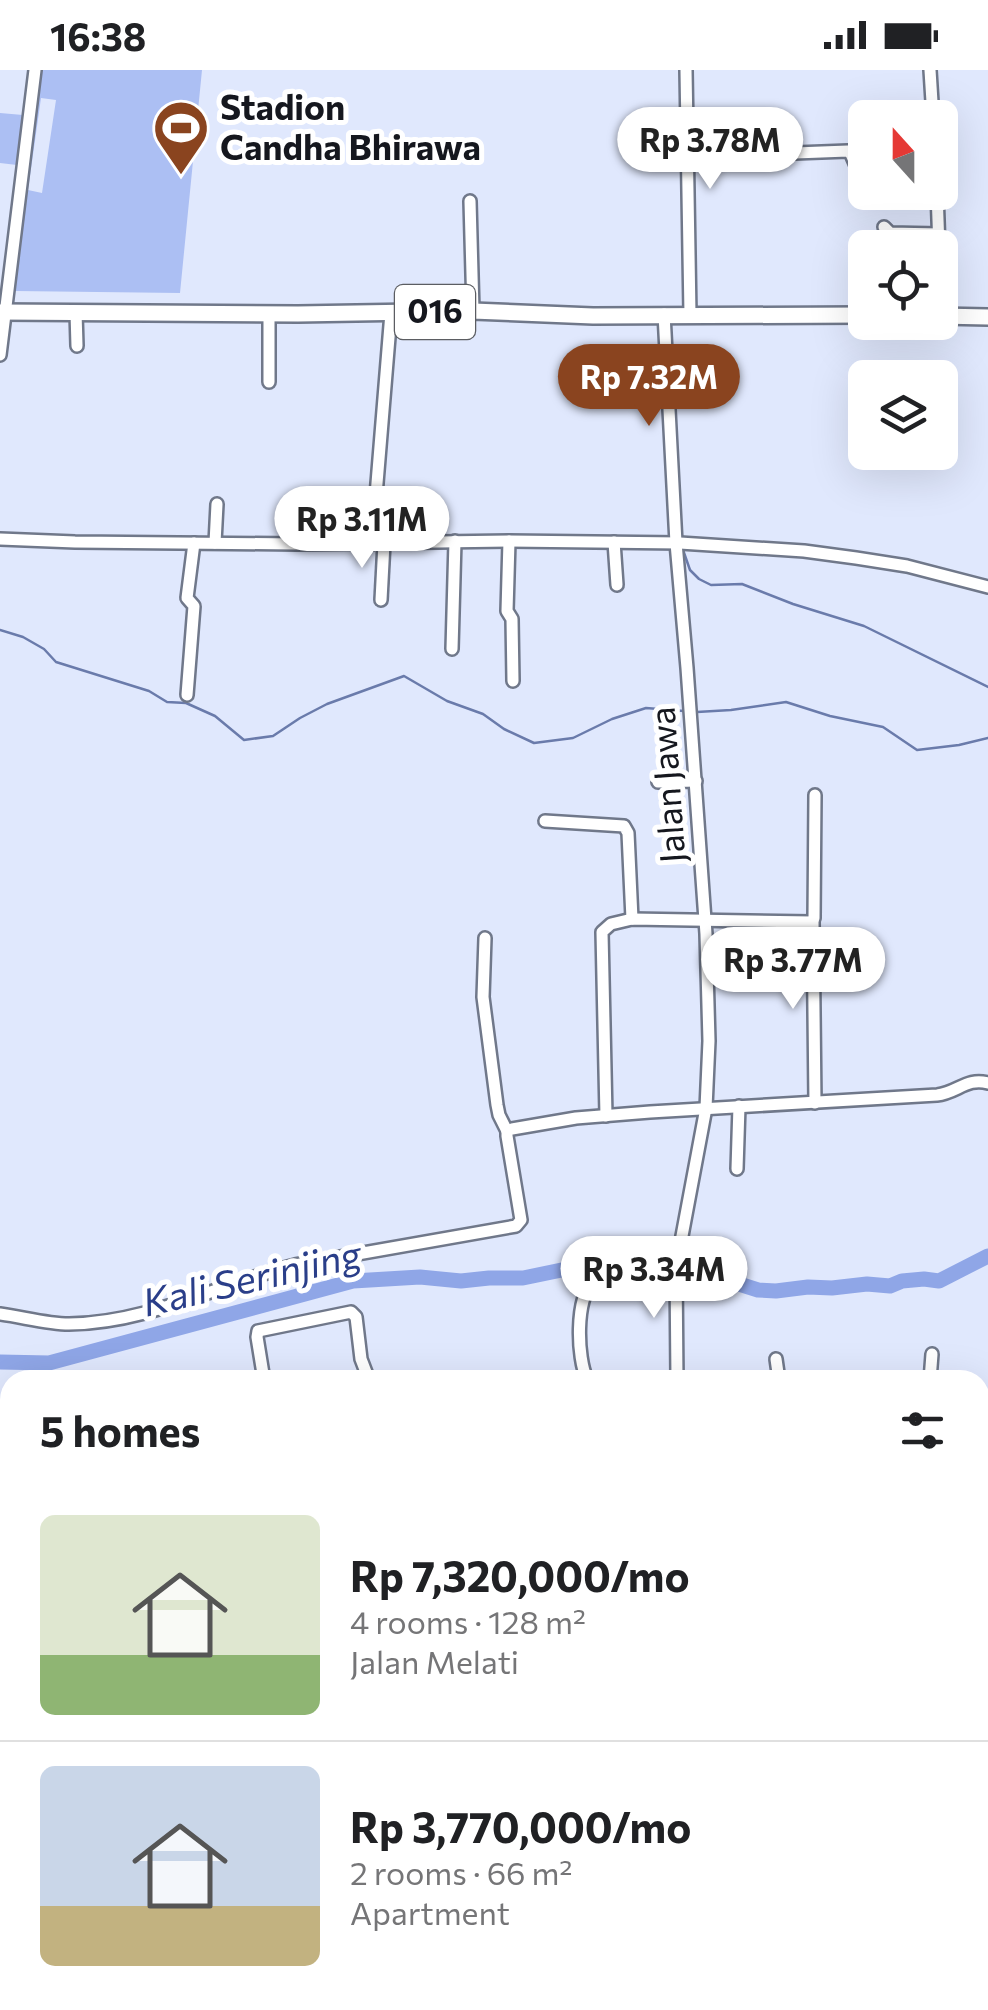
<!DOCTYPE html>
<meta charset="utf-8">
<style>
:root{--surface:#fff;--page:#f6f6f6;--text:#202124;--muted:#757577;--line:#e0e0e0;--accent:#8a441f}
body{margin:0;font-family:Commissioner,sans-serif;background:var(--page);color:var(--text);height:100vh;display:flex;flex-direction:column;font-size:38px;white-space:nowrap}
*{box-sizing:border-box;margin:0}
p{font-size:32px;color:var(--muted)}
.icon{flex:none;width:55px;height:55px;fill:none;stroke:currentColor;stroke-width:2;stroke-linecap:round;stroke-linejoin:round}
.map{position:relative;flex:1;overflow:hidden}
.details{position:absolute;left:0px;top:1300px;width:990px;height:640px;display:flex;flex-direction:column;background:var(--surface);border-radius:30px 30px 0 0;box-shadow:0 10px 40px #0002}
.details>*{flex:none}
.needle{width:65px;rotate:339deg}
.tools{position:absolute;left:848px;top:30px;display:grid;gap:20px}
.tools a{display:grid;place-items:center;width:110px;height:110px;border-radius:15px;background:var(--surface);box-shadow:0 10px 40px #0002;font-size:50px}
.price{position:absolute;translate:-50% -85px;padding:0 22px;border-radius:35px;background:#fff;color:#222;font-size:32px;line-height:65px;filter:drop-shadow(0 2px 5px #0008)}
.price::after{content:'';position:absolute;left:50%;top:60px;width:30px;height:22px;margin-left:-15px;background:inherit;clip-path:polygon(0 0,100% 0,50% 100%)}
.price.current{background:var(--accent);color:#fff}
ul{padding:0;list-style:none}
li{display:flex;align-items:center;gap:30px;height:250px;padding:0 40px}
li+li{border-top:2px solid var(--line)}
li span{display:grid;place-items:center;flex:none;width:280px;height:200px;border-radius:15px;color:#555}
li>.icon{margin-inline-start:auto}
span .icon{width:120px;height:120px;fill:#fffc;stroke-width:1}
li b{font-size:42px}
h2{display:flex;justify-content:space-between;align-items:center;height:120px;padding:0 40px;font-size:42px}
.status{display:flex;justify-content:space-between;align-items:center;height:70px;padding:0 50px;background:var(--surface);direction:ltr}
.status svg{height:28px;fill:currentColor}
.map>svg:first-child{display:block}
.green{fill:#acbff3;fill-rule:evenodd}
.lines{fill:none;stroke-linecap:round;stroke-linejoin:round}
.stream{stroke:#6a7bab;stroke-width:2.5}
.river{stroke:#8fa6e7;stroke-width:15}
.minor-casing{stroke:#70788a;stroke-width:16}
.major-casing{stroke:#70788a;stroke-width:20}
.minor{stroke:#fff;stroke-width:11}
.major{stroke:#fff;stroke-width:15}
.labels{text-anchor:middle;stroke-width:10;stroke-linejoin:round;paint-order:stroke}
.shield{fill:#fff;stroke:#5b5d62;stroke-width:2.5}
.shield-label{font-size:32px;font-weight:bold;fill:#15171e}
.poi-label{font-size:35px;font-weight:bold;fill:#15171e;stroke:#fff;text-anchor:start}
.street-label{font-size:35px;fill:#15171e;stroke:#fff}
.water-label{font-size:38px;font-style:italic;fill:#2a3e89;stroke:#fff}
</style>
<div class="status"><b>16:38</b><svg viewBox="0 0 49 12"><path d="M0 12V9h3v3zM5 12V6h3v6zM10 12V3h3v9zM15 12V0h3v12zM26 1h20v11H26zM47 4h2v5h-2z"/></svg></div>
<div class="map">
<svg width="988" height="1940" viewBox="0 0 988 1940">
<rect width="100%" height="100%" fill="#e0e8fd"/>
<!-- green -->
<g class="green">
<path d="M 39,0 L 202,0 L 180,223 L 15,221 ZM 41,28 L 56,30 L 42,123 L 28,120 Z"/>
<polygon points="0,43 23,45 17,95 0,93"/>
</g>
<g class="lines">
<!-- stream -->
<g class="stream">
<polyline points="670,254 677,379"/>
<polyline points="682,477 690,500 699,509 711,515 742,514 793,534 864,556 988,617"/>
<polyline points="0,560 23,567 44,579 56,592 149,621 167,632 186,633 215,646 244,670 273,666 300,648 327,634 404,606 447,631 483,644 504,659 534,673 573,668 612,649 646,638 684,641"/>
<polyline points="697,642 731,640 786,632 830,646 883,657 917,680 959,675 988,668"/>
</g>
<!-- river -->
<polyline class="river" points="0,1292 49,1293 353,1211 420,1207 461,1211 489,1208 523,1208 600,1192 671,1186 739,1214 758,1220 776,1221 808,1217 832,1218 867,1214 890,1216 902,1211 924,1209 939,1211 988,1186"/>
<!-- minor casing -->
<g class="minor-casing">
<g id="minor">
<polyline points="686,0 690,245"/>
<polyline points="930,0 933,48"/>
<polyline points="689,87 848,81 851,84 861,107 865,108"/>
<polyline points="937,122 939,178"/>
<polyline points="470,131 473,241"/>
<polyline points="884,157 890,163 939,164"/>
<polyline points="940,193 942,246"/>
<polyline points="76,242 77,276"/>
<polyline points="664,244 676,473 687,598 706,864 709,971 706,1038 676,1198 677,1310"/>
<polyline points="0,285 35,0"/>
<polyline points="269,312 269,244"/>
<polyline points="0,469 75,472 297,474 509,471 680,473 804,481 856,488 907,496 988,517"/>
<polyline points="509,471 507,541 512,549 513,611"/>
<polyline points="614,472 617,515"/>
<polyline points="215,473 217,434"/>
<polyline points="372,474 391,243"/>
<polyline points="381,530 384,473"/>
<polyline points="452,579 455,471"/>
<polyline points="187,625 194,536 187,528 194,473"/>
<polyline points="658,712 696,711"/>
<polyline points="545,751 624,756 628,763 632,849"/>
<polyline points="813,851 815,1033"/>
<polyline points="485,868 483,927 497,1035 499,1045 507,1061"/>
<polyline points="606,1046 602,862 611,854 632,849 812,852 814,848 815,725"/>
<polyline points="737,1099 739,1036"/>
<path d="M 0,1244 C 23,1247 47,1254 69,1254 C 149,1253 219,1214 295,1195 L 516,1156 L 521,1150 L 507,1066 L 507,1061 L 512,1059 L 576,1048 L 650,1042 L 937,1025 C 957,1023 967,1007 988,1013"/>
<polyline points="776,1289 779,1310"/>
<path d="M 587,1309 C 577,1288 575,1228 593,1212 C 602,1205 619,1202 630,1200 C 647,1195 659,1191 676,1198"/>
<polyline points="264,1310 257,1267 258,1261 351,1242 356,1247 361,1289 369,1310"/>
<polyline points="930,1310 932,1284"/>
<polyline points="0,1565 7,1585 10,1611"/>
<polyline points="987,1569 988,1651"/>
<polyline points="0,1696 10,1697"/>
<polyline points="0,1803 10,1800"/>
<polyline points="566,1930 566,1940"/>
<polyline points="783,1930 784,1940"/>
<polyline points="452,1940 452,1930"/>
</g>
</g>
<!-- major casing -->
<g class="major-casing">
<g id="major">
<polyline points="0,242 298,244 473,241 593,246 865,245"/>
<polyline points="940,246 988,247"/>
<polyline points="980,1376 988,1377"/>
<polyline points="0,1485 10,1484"/>
</g>
</g>
<!-- minor -->
<use href="#minor" class="minor"/>
<!-- major -->
<use href="#major" class="major"/>
</g>
<!-- icons -->
<defs>
<g id="stadium-pin" transform="scale(2.875)"><path d="M0 17L-7.5 6A9.5 9.5 0 1 1 7.5 6Z" fill="#8a441f" stroke="#fff"/><path d="M0-5a6.5 5 0 1 0 0 10a6.5 5 0 1 0 0-10ZM-3.5-1.8h7v3.6h-7Z" fill="#fff"/></g>
</defs>
<g fill-rule="evenodd">
<use href="#stadium-pin" x="181" y="58"/>
</g>
<g class="labels">
<!-- shield labels -->
<rect class="shield" x="395" y="215" width="80" height="54" rx="8"/>
<g class="shield-label">
<text x="435" y="253">016</text>
</g>
<!-- poi labels -->
<g class="poi-label">
<text x="220" y="50">Stadion<tspan x="220" dy="40">Candha Bhirawa</tspan></text>
</g>
<!-- street labels -->
<g class="street-label">
<text transform="translate(668 715) rotate(-94)" y="12">Jalan Jawa</text>
</g>
<!-- water labels -->
<g class="water-label">
<text transform="translate(252 1209) rotate(-13)" y="13">Kali Serinjing</text>
</g>
</g>
</svg>
<div class="tools">
<a><svg class="needle" viewBox="-14 -14 28 28"><path d="M0-13l5 13h-10z" fill="#e53935"/><path d="M0 13l5-13h-10z" fill="#757577"/></svg></a>
<a><svg class="icon" aria-label="locate" viewBox="0 0 24 24"><circle cx="12" cy="12" r="6"/><path d="M12 2v4M12 18v4M2 12h4M18 12h4"/></svg></a>
<a><svg class="icon" aria-label="layers" viewBox="0 0 24 24"><path d="M12 4l9 5-9 5-9-5zM3 14l9 5 9-5"/></svg></a>
</div>
<b class="price" style="left:710px;top:122px">Rp 3.78M</b>
<b class="price current" style="left:649px;top:359px">Rp 7.32M</b>
<b class="price" style="left:362px;top:501px">Rp 3.11M</b>
<b class="price" style="left:793px;top:942px">Rp 3.77M</b>
<b class="price" style="left:654px;top:1251px">Rp 3.34M</b>
<section class="details">
<h2>5 homes<svg class="icon" aria-label="filters" viewBox="0 0 24 24"><path d="M4 7h16M4 17h16"/><circle cx="9" cy="7" r="2"/><circle cx="15" cy="17" r="2"/></svg></h2>
<ul>
<li><span style="background:linear-gradient(#dfe7d0 70%,#8fb573 0)"><svg class="icon" aria-label="home" viewBox="0 0 24 24"><path d="M3 11l9-7 9 7M6 9v11h12V9"/></svg></span><div><b>Rp 7,320,000/mo</b><p>4 rooms · 128 m²</p><p>Jalan Melati</p></div></li>
<li><span style="background:linear-gradient(#c9d6e8 70%,#c2b280 0)"><svg class="icon" aria-label="home" viewBox="0 0 24 24"><path d="M3 11l9-7 9 7M6 9v11h12V9"/></svg></span><div><b>Rp 3,770,000/mo</b><p>2 rooms · 66 m²</p><p>Apartment</p></div></li>
</ul>
</section>
</div>
